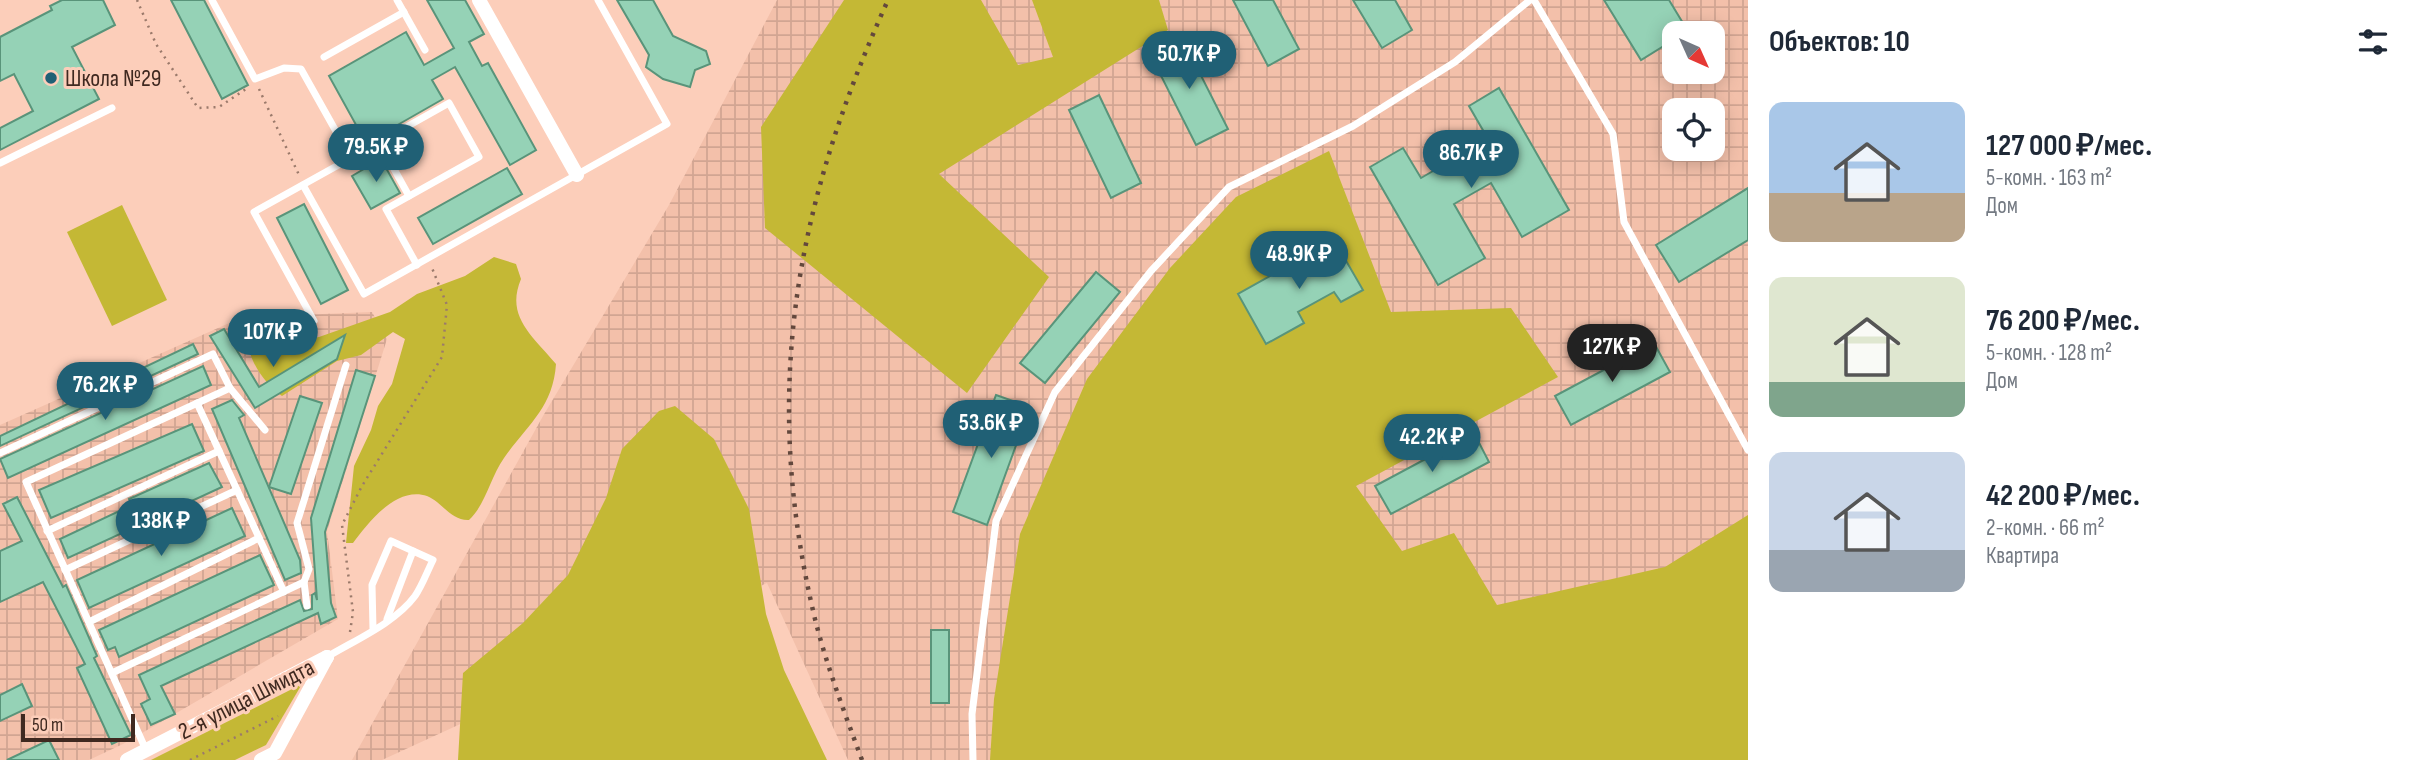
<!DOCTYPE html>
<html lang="ru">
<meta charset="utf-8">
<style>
:root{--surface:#fff;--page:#f6f6f7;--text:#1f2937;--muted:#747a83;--accent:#206075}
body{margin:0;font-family:"Sofia Sans Condensed",sans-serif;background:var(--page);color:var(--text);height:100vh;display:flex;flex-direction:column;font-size:26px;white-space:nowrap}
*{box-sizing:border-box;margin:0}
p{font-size:23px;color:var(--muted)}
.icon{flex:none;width:38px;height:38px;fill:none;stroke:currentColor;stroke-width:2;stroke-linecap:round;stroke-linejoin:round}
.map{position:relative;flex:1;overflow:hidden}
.panel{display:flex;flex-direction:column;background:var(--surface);width:665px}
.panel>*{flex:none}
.needle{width:46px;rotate:135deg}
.fabs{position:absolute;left:1662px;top:21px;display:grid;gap:14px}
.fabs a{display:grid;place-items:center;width:63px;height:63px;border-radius:14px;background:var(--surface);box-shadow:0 4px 18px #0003;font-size:35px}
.scale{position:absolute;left:21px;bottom:18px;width:114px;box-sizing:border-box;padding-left:7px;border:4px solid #3f2920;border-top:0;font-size:19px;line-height:24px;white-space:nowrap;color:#3f2920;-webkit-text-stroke:5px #fcceba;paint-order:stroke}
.price{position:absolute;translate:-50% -60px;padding:0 16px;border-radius:24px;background:var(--accent);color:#fff;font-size:23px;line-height:46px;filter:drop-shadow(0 2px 4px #0008)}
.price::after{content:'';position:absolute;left:50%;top:42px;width:21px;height:16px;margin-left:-10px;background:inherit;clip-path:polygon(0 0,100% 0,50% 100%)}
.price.current{background:#222;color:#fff}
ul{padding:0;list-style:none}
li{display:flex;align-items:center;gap:21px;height:175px;padding:0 21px}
li span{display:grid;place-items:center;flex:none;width:196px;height:140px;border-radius:14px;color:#555}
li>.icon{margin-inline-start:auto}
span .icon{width:84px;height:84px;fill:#fffc;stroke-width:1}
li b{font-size:30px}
h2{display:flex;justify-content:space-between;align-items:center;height:84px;padding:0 21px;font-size:30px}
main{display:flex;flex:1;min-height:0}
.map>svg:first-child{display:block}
.industrial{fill:url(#industrial-grid);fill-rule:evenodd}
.grass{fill:#c4b835}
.building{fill:#95d2b6;stroke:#59947a;stroke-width:2}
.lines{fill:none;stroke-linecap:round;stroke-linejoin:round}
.path{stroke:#9b7a6b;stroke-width:2.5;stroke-dasharray:2 5;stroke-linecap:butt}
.service{stroke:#fff;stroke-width:7}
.minor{stroke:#fff;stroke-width:14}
.rail{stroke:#63483d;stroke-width:4.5;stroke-dasharray:3.5 7;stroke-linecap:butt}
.poi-dot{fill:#206075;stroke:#fcceba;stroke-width:2.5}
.labels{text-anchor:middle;stroke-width:6;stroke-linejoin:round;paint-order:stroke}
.poi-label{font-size:24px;fill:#3f2920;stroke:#fcceba;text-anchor:start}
.street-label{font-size:24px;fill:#3f2920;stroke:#fcceba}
</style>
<main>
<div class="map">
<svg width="1748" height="760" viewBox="0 0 1748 760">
<defs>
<pattern id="industrial-grid" width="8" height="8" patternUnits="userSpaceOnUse" patternTransform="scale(1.75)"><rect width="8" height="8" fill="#f3c0aa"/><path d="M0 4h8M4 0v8" fill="none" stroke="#d1a592"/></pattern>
</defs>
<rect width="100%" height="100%" fill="#fcceba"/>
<!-- industrial -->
<g class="industrial">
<path d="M 777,0 L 1748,0 L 1748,737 L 1726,760 L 848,760 L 767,583 L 382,760 L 352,760 L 543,416 L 669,205 ZM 1675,33 L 1713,33 L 1713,72 L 1675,72 ZM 1675,110 L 1713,110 L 1713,149 L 1675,149 Z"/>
<polygon points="372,312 387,339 327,531 338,619 123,744 89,760 0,760 0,425 227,324 272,316"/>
</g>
<!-- grass -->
<g class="grass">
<polygon points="844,0 981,0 1018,65 1053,57 1032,0 1159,0 1168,30 939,174 1049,277 967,393 765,228 761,127"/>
<polygon points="1329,151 1391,312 1511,308 1558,377 1356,486 1402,551 1454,533 1497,605 1665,567 1748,515 1748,760 990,760 994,699 1020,534 1087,379 1170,268 1236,197"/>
<polygon points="122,205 167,300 112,326 67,232"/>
<path d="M 494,257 L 516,264 L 521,279 C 505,317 533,336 556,364 C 553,408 527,425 504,458 C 490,478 486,504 469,520 C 451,521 442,502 427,496 C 396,486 368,523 353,543 L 346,543 L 354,466 L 371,430 L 378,406 L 392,384 L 405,339 L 393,332 L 361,355 L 337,361 L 282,396 C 265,384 242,354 250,332 L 302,340 L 319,337 L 390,312 L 417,294 L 465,276 Z"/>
<polygon points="675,406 714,439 749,509 766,614 784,670 827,760 458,760 463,673 523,623 568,575 606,498 622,449 659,411"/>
<polygon points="302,684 266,745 235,760 151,760"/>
</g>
<!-- building -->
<g class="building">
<polygon points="62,0 103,0 115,25 72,47 99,99 0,150 0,128 33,111 14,74 0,81 0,37 52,10 50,6"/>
<polygon points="171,0 204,0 248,85 222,99"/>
<polygon points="427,0 465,0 484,34 469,42 482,66 488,63 536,150 510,165 455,67 432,80 443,99 366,143 329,76 406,32 424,65 454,48"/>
<polygon points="617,0 653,0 673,36 706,51 710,64 695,70 690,87 663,79 646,67 649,55"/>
<polygon points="1233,0 1273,0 1299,49 1268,66"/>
<polygon points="1353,0 1395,0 1412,30 1382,48"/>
<polygon points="1604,0 1669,0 1689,33 1675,33 1675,39 1641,60"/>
<polygon points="1182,38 1228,129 1196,145 1150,54"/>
<polygon points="1499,88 1569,210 1522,237 1491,183 1454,204 1485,258 1438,285 1370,167 1403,148 1421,178 1488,139 1469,106"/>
<polygon points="1099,95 1141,183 1111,198 1069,110"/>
<polygon points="381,159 400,193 371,209 352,176"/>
<polygon points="507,168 522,194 433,244 418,218"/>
<polygon points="1748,188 1748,240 1679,282 1656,245"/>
<polygon points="304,204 348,290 321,304 277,218"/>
<polygon points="1334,240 1363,290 1341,302 1334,292 1298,312 1304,323 1266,344 1238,294"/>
<polygon points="1096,272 1120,292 1045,383 1020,363"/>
<polygon points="224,329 259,387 345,335 337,359 255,408 210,336"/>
<polygon points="1654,343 1670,372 1571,425 1555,396"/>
<polygon points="193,344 198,354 0,446 0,436"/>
<polygon points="203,366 211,385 8,478 0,459"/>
<polygon points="356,370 375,376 325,532 331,603 336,617 321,624 318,613 161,686 175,714 151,725 141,704 150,699 139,675 300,600 304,611 312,609 312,595 315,593 317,600 311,518"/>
<polygon points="996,395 1030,407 987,525 953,512"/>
<polygon points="300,396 322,403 291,494 269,487"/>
<polygon points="232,400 244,415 239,418 300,560 301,573 285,580 212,409"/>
<polygon points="192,424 204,451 51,518 39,490"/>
<polygon points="1474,433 1489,462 1391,514 1375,486"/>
<polygon points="209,463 222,487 68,558 60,539 132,505 129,499"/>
<polygon points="17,497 63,587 66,585 97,656 94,658 131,735 112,744 77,668 85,664 43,582 0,602 0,551 22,541 3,504"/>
<polygon points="232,508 245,536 89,608 77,580"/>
<polygon points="260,555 274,585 119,657 115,647 108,650 99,630"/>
<rect x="931" y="630" width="18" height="73"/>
<polygon points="22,684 32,706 0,721 0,695"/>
<polygon points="49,740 59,760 7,760"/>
</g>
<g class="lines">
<!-- path -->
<g class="path">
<polyline points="137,0 156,44 198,108 219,107 249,87"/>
<polyline points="259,89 299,175"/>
<polyline points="350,632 353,612 342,525 362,486 442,357 447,305 432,268"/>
<polyline points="190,760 278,716"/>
</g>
<!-- service -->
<g class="service">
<polyline points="212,0 255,79 284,68 301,69 351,158 254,212 314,321"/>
<polyline points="397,0 425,50"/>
<polyline points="1534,0 1613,134 1624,222 1748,450"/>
<polyline points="324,57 404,12"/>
<polyline points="379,142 409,196"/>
<polyline points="351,158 449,103 479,157 386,209 417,265"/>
<polyline points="0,163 112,108"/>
<polyline points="303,185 364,294 667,124 598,0"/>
<polyline points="197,403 284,592"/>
<polyline points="0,453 213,354 230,388"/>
<polyline points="47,531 219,451"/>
<polyline points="65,570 237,490"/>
<polyline points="307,606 304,582 309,569 297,523 346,365"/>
<polyline points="387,619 413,551"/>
<polyline points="89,622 259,538"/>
<path d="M 327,657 C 355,640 395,623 415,596 C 422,586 427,572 433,560 L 391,541 L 372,585 L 373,629"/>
<polyline points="112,673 304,582"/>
<polyline points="146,750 26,482 230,388 265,430"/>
<polyline points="973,760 972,714 996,521 1055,392 1151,271 1229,187 1353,126 1455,62 1530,0"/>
</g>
<!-- minor -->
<g class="minor">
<polyline points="479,0 577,175"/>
<polyline points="127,760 327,657"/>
<polyline points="261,760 275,753 327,657"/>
</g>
<!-- rail -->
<path class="rail" d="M 862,760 C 845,714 827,667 815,619 C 761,394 794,208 888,0"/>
</g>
<!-- markers -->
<circle class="poi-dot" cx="51" cy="78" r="7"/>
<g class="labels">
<!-- poi labels -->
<g class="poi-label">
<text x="65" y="86">Школа №29</text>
</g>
<!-- street labels -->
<g class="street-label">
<text transform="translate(246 699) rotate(-27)" y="8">2-я улица Шмидта</text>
</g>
</g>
</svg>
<div class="fabs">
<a><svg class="needle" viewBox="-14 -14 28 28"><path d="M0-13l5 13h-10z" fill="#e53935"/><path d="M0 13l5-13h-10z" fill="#747a83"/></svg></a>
<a><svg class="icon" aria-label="locate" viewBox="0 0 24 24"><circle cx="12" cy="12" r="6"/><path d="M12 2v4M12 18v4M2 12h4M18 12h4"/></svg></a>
</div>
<div class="scale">50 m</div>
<b class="price" style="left:1189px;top:91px">50.7K ₽</b>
<b class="price" style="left:376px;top:184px">79.5K ₽</b>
<b class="price" style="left:1471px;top:190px">86.7K ₽</b>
<b class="price" style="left:1299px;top:291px">48.9K ₽</b>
<b class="price" style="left:273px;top:369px">107K ₽</b>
<b class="price current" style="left:1612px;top:384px">127K ₽</b>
<b class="price" style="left:105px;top:422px">76.2K ₽</b>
<b class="price" style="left:991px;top:460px">53.6K ₽</b>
<b class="price" style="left:1432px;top:474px">42.2K ₽</b>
<b class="price" style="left:161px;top:558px">138K ₽</b>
</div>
<section class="panel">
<h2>Объектов: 10<svg class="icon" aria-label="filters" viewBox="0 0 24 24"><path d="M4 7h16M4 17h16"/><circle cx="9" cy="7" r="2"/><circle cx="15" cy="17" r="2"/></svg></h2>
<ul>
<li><span style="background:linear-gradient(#a9c7e8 65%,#b9a48a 0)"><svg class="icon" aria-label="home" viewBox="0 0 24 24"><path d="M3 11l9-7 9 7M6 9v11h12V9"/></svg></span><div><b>127 000 ₽/мес.</b><p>5-комн. · 163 m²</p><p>Дом</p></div></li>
<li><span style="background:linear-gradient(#dfe7d0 75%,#7fa58c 0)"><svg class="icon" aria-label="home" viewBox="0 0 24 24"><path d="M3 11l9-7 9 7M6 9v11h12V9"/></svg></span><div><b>76 200 ₽/мес.</b><p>5-комн. · 128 m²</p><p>Дом</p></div></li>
<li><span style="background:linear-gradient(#c9d6e8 70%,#9aa5b1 0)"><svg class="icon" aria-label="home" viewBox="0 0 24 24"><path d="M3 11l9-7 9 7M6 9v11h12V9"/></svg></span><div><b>42 200 ₽/мес.</b><p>2-комн. · 66 m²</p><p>Квартира</p></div></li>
</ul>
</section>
</main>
